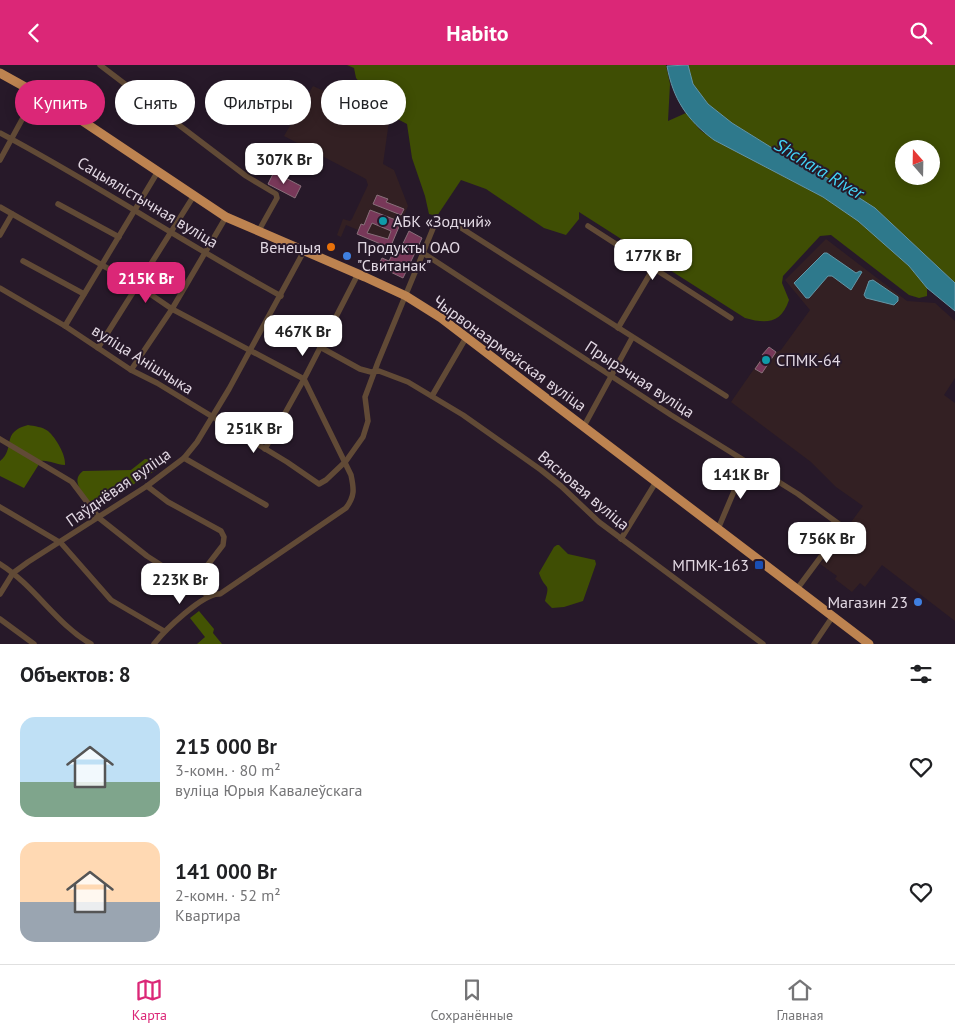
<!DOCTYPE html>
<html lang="ru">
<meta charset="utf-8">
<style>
:root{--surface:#fff;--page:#f6f6f6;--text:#202124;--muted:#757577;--line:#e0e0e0;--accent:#db2777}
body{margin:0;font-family:"PT Sans",sans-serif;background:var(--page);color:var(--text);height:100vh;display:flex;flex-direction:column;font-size:19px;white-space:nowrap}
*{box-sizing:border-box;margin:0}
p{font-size:16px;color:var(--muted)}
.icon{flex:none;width:28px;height:28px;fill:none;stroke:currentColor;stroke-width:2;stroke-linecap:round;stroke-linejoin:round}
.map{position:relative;height:579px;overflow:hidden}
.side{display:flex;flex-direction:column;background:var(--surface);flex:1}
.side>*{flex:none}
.top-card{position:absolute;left:15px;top:15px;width:500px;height:45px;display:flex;gap:10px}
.needle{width:32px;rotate:340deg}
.buttons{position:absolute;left:895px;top:75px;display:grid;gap:10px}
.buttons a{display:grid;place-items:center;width:45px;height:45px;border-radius:50%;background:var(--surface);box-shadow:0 2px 12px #0003;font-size:25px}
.price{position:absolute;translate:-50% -42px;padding:0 11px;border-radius:10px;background:#fff;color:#222;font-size:16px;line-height:32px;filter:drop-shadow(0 1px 2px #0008)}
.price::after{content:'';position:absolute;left:50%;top:30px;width:15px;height:11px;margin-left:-8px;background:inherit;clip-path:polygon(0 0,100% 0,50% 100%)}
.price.on{background:var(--accent);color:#fff}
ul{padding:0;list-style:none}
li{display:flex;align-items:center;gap:15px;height:125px;padding:0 20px}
li span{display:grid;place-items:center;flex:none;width:140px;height:100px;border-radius:15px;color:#555}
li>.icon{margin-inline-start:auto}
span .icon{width:60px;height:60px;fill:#fffc;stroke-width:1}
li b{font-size:21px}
h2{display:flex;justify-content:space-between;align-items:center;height:60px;padding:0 20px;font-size:21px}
.chip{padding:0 18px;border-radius:22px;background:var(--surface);box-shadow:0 2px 12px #0003;font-size:18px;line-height:45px}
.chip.on{background:var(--accent);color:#fff}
header{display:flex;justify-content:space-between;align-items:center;height:65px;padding:0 20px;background:var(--accent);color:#fff;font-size:22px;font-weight:800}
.tabs{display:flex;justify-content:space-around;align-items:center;height:70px;border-top:1px solid var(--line);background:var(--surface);font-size:14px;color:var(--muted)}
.tabs a{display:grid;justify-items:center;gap:2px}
.tabs .on{color:var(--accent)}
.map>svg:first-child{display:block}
.industrial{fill:#332023}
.green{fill:#3f4e04;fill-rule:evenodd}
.forest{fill:#435303}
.water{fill:#2e798c;stroke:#6496a6}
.building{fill:#783859;stroke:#896f7a;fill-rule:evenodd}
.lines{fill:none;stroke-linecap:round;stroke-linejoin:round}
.minor{stroke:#614a36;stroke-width:5.5}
.highway{stroke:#bd8350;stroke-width:9}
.culture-dot{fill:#0f9aa8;stroke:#271929;stroke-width:2}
.food-dot{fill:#e8710a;stroke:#271929;stroke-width:2}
.shop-dot{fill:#3f7fe0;stroke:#271929;stroke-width:2}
.transit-dot{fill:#1a4fb4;stroke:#271929;stroke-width:2}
.labels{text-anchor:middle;stroke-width:4;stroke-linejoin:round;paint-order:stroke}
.street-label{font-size:16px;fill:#e2d8e3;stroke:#271929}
.poi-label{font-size:16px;fill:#e2d8e3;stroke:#271929;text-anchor:start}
.water-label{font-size:18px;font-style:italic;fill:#43d4f6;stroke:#271929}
</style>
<header><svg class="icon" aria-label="back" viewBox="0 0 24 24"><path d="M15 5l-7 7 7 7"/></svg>Habito<svg class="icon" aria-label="search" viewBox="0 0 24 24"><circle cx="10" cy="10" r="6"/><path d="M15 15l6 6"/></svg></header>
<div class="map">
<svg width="955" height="579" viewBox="0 0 955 579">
<rect width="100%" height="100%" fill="#271929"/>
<!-- industrial -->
<g class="industrial">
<polygon points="313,21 389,56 383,99 394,105 408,141 390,183 357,169 358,165 346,160 341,172 337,170 343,154 350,156 352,154 368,120 366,114 284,71"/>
<polygon points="826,174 907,236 935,238 955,256 955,313 944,330 955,338 955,556 882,500 865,522 860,518 852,527 835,514 837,511 820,499 863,441 836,422 811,397 731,337 763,291 762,290 764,287 765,288 769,282 776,287 781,285 810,245 785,215"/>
</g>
<!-- green -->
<g class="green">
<path d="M 347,0 L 666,0 L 670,19 L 668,56 L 686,48 L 700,65 L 714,75 L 823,132 L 858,156 L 909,201 L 927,223 L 927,231 L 919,233 L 909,230 L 831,170 L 820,171 L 783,211 L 782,218 L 789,235 C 781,259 766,259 745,253 L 579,147 L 579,154 L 566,170 L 544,163 L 486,124 L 461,115 L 437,151 L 429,149 L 425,131 L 412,93 L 407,59 L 365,37 L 366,25 L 356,13 L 354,3 Z"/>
<path d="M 688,0 L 955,0 L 955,218 L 875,143 L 833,116 L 777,86 L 732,58 L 708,39 L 693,19 ZM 904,84 L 931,84 L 931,111 L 904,111 Z"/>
<path d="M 557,480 L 559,480 L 568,489 L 595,495 L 596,499 L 583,536 L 564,542 L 552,543 L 545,536 C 551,516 545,526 539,508 L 554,482 Z"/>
</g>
<!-- forest -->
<g class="forest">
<path d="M 28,360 C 34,361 43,362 48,366 C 56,373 66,390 65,400 C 56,400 49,395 41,396 L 24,423 L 0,411 L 0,396 C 16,384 0,367 28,360 Z"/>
<path d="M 145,394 L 156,395 L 158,399 L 156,405 L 104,438 L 92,440 C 85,430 69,416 83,406 L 131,405 Z"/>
<polygon points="199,546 214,564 213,568 222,579 197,579 205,572 190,553"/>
</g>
<!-- water -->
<g class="water">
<path d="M 688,0 L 693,19 L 708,39 L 732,58 L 777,86 L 833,116 L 875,143 L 955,218 L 955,246 L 927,223 L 909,201 L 858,156 L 823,132 L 714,75 C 687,55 673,34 667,1 Z"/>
<polygon points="824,188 827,188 856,208 860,206 862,207 851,225 832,211 828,211 809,233 806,233 794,218"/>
<polygon points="873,215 898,232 898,236 894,240 866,233 864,230 869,216"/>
</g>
<!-- building -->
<g class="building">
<polygon points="274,107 301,121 295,133 268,119"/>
<polygon points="377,130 388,134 386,137 404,144 401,150 373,139"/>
<path d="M 370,145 L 401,157 L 390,183 L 357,169 L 361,159 L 364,160 ZM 372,158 L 391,166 L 388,174 L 367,168 Z"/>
<polygon points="409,166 422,173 403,213 378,201 382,193 389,196 392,190 396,193"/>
<polygon points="769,282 776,287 762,308 755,304 764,291 762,290"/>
</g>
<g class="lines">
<!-- minor -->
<g class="minor">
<polyline points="100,0 246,111 276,129 277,133 258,167"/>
<path d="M 0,68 C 96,119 186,179 281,231"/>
<polyline points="0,95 37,27"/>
<polyline points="58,139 119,172"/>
<path d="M 0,142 L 137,220 L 172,244 L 304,314 L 351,410 C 354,424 355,431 346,443 L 220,529 C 204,527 164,566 154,579"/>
<polyline points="588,161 731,253"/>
<polyline points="0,170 12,149"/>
<polyline points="423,188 671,350 798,429 843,462 797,524"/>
<polyline points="23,196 84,229"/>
<polyline points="0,223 65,261 131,305 157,318 287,397 319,419 326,415 346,396 363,372 368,356 365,332 378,297 423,188 434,161 440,156 448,156 455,159 726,331"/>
<polyline points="65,261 157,108"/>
<polyline points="618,263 653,204"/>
<polyline points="320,282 360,304 371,307 379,306 408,317 463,350 541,405 561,421 599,457 763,579"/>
<polyline points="98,283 193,132"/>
<polyline points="131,305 172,244 226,152"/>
<polyline points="432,331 467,271"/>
<polyline points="584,361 632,273"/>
<polyline points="0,374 72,417 99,453 147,491 209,531"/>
<polyline points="265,384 304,314 358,209"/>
<polyline points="184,393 266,440"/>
<polyline points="147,421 168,437 221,466 224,472 223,480 193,519"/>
<polyline points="0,442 61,478 111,535 164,566"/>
<polyline points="718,464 746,398"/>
<polyline points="621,474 656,417"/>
<path d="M 0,499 C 35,521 56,559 91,579"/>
<polyline points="0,529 13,508 28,497 147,421 184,393 197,377 229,324 304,186"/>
<polyline points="0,554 34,579"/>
<polyline points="814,579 833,551"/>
</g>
<!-- highway -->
<polyline class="highway" points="0,8 63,43 226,152 365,212 406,231 441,253 869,579"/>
</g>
<!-- markers -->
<g class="culture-dot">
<circle cx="383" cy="156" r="5"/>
<circle cx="766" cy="295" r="5"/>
</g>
<circle class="food-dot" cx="331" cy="182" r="5"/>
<g class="shop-dot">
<circle cx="347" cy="191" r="5"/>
<circle cx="918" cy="537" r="5"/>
</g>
<rect class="transit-dot" x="754" y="495" width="10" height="10" rx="2.5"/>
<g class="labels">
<!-- street labels -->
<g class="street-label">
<text transform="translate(148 137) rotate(31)" y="6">Сацыялістычная вуліца</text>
<text transform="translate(510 288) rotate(36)" y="6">Чырвонаармейская вуліца</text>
<text transform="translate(143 294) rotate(32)" y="6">вуліца Анішчыка</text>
<text transform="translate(640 314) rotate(33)" y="6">Прырэчная вуліца</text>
<text transform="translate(118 422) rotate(-35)" y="6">Паўднёвая вуліца</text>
<text transform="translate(584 425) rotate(40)" y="6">Вясновая вуліца</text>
</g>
<!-- poi labels -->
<g class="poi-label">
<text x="393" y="162">АБК «Зодчий»</text>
<text x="321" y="188" text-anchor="end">Венецыя</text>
<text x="357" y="188">Продукты ОАО<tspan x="357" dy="18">"Свитанак"</tspan></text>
<text x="776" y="301">СПМК-64</text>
<text x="749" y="506" text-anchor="end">МПМК-163</text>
<text x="908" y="543" text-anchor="end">Магазин 23</text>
</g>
<!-- water labels -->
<g class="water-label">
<text transform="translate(819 104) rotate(31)" y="6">Shchara River</text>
</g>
</g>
</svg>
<div class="buttons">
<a><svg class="needle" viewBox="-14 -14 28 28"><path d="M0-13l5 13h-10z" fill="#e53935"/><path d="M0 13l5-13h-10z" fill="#757577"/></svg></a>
</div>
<b class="price" style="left:284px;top:120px">307K Br</b>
<b class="price" style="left:653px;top:216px">177K Br</b>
<b class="price on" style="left:146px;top:239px">215K Br</b>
<b class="price" style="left:303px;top:292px">467K Br</b>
<b class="price" style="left:254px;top:389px">251K Br</b>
<b class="price" style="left:741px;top:435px">141K Br</b>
<b class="price" style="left:827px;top:499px">756K Br</b>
<b class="price" style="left:180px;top:540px">223K Br</b>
<div class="top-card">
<a class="chip on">Купить</a>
<a class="chip">Снять</a>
<a class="chip">Фильтры</a>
<a class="chip">Новое</a>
</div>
</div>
<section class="side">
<h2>Объектов: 8<svg class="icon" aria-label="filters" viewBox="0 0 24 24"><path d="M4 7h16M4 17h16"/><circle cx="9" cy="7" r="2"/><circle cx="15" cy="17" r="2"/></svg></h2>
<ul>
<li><span style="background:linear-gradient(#bfe0f5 65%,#7fa58c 0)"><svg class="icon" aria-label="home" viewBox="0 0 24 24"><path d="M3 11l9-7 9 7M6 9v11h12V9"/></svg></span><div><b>215 000 Br</b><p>3-комн. · 80 m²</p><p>вуліца Юрыя Кавалеўскага</p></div><svg class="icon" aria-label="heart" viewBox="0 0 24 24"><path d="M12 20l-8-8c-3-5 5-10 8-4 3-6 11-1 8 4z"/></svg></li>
<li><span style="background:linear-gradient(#ffd9b3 60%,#9aa5b1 0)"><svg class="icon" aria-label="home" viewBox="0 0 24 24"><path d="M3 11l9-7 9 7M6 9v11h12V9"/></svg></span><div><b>141 000 Br</b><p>2-комн. · 52 m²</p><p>Квартира</p></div><svg class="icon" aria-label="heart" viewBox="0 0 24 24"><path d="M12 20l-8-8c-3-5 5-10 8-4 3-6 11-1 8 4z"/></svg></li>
</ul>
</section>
<nav class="tabs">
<a class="on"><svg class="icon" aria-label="map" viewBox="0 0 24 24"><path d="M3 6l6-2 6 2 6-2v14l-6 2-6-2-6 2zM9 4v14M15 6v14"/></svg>Карта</a>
<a><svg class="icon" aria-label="saved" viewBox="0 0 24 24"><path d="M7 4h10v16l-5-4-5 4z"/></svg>Сохранённые</a>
<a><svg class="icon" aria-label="home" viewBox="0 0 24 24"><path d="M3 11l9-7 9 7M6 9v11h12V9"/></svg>Главная</a>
</nav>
